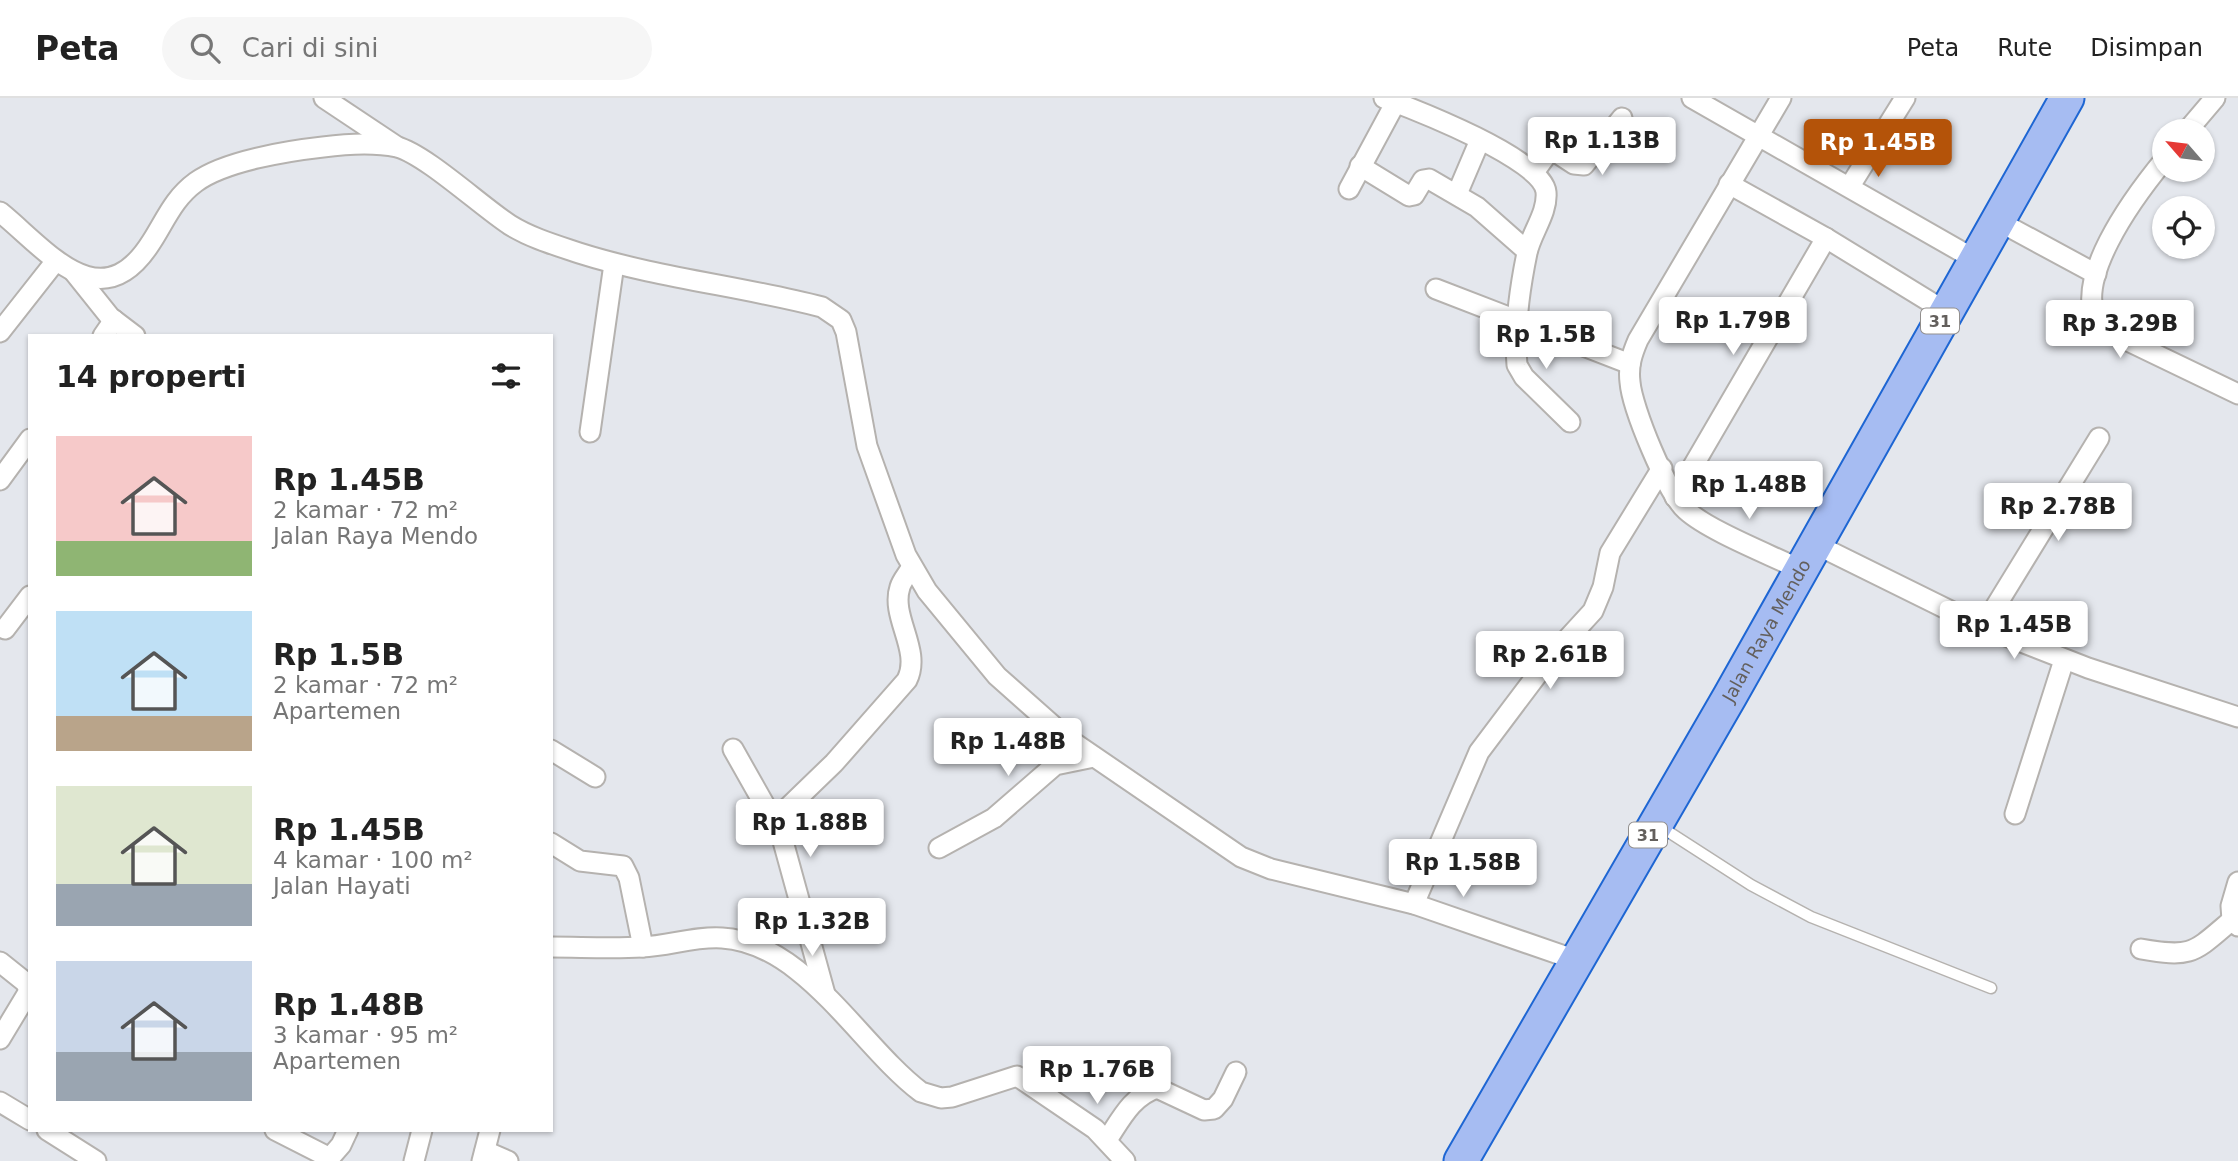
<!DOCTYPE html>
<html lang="id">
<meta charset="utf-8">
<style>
:root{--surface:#fff;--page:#f6f6f6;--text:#222;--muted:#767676;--line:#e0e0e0;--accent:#b45309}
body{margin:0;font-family:"DejaVu Sans",sans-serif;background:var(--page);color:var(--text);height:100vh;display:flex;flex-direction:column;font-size:26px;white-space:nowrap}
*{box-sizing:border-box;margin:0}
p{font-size:23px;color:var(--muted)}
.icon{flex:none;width:38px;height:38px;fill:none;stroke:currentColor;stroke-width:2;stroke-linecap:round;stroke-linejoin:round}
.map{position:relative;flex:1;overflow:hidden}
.sheet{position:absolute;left:28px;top:236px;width:525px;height:798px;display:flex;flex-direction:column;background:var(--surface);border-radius:0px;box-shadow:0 2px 5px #0004}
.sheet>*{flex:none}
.needle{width:46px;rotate:298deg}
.fabs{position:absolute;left:2152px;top:21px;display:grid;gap:14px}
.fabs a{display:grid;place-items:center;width:63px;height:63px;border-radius:50%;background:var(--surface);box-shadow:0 2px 5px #0004;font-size:35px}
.price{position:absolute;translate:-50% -60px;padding:0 16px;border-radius:7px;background:#fff;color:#222;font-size:23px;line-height:46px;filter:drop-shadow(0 2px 4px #0008)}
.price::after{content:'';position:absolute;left:50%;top:42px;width:21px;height:16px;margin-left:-10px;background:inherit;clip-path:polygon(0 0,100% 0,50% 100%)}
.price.selected{background:var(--accent);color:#fff}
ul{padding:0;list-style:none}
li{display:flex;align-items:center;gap:21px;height:175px;padding:0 28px}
li span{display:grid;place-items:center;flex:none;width:196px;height:140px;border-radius:0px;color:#555}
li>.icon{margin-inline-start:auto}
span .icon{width:84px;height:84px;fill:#fffc;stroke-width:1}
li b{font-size:30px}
h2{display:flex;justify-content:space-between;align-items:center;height:84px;padding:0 28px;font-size:30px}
header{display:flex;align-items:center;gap:42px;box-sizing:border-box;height:98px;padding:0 35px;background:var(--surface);border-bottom:2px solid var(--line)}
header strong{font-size:33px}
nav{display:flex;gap:38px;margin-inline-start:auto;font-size:24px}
.search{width:490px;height:63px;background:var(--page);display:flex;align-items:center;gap:18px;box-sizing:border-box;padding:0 24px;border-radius:38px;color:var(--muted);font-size:26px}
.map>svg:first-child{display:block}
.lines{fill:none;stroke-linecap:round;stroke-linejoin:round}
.service-casing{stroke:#b5b2af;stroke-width:13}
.minor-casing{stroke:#b5b2af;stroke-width:23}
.trunk-casing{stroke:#1e66d3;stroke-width:37}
.service{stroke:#fff;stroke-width:10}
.minor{stroke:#fff;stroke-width:19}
.trunk{stroke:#a6bcf2;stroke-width:33}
.labels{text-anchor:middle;stroke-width:5;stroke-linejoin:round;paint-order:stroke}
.shield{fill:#fff;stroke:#928f8d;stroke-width:2}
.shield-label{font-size:16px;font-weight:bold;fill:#635f5c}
.street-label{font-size:18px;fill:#635f5c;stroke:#fff}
</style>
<header>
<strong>Peta</strong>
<div class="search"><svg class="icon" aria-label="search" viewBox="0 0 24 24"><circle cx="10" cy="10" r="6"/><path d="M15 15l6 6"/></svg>Cari di sini</div>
<nav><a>Peta</a><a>Rute</a><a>Disimpan</a></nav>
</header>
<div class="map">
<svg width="2238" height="1063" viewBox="0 0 2238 1063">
<rect width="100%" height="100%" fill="#e4e7ed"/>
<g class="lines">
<!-- service casing -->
<g class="service-casing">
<polyline id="service" points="1661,729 1751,787 1811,819 1991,890"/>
</g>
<!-- minor casing -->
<g class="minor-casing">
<g id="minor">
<polyline points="324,0 396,48"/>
<path d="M 1384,0 C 1416,12 1543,61 1546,94 C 1548,115 1531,135 1527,155 C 1520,189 1514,232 1517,267 L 1524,279 L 1570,324"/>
<polyline points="1692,0 1976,162"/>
<path d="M 1781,0 L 1638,242 C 1632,256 1628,268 1630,284 C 1632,310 1667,395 1686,412 C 1709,433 1771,457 1801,472"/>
<polyline points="2187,33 2215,0"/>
<path d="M 2165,61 C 2137,95 2064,190 2103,231 L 2238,296"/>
<polyline points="1360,68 1409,98 1414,97 1423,82 1429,81 1477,109 1527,153"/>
<polyline points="1535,73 1551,51 1574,66 1584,67 1622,20"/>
<polyline points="1729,86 1826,140 1945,213"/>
<polyline points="1850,88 1905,0"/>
<polyline points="1349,91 1398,0"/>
<polyline points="1457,96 1480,42"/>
<path d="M 0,114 C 47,152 101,225 152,143 C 166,121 174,100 196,84 C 225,63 287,53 323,49 C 346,46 373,44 397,49 C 425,56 482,109 510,127 C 531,140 555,147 579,155 C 658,180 741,188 822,209 L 841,222 L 846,234 L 867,348 L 906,457 L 927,493 L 997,578 L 1067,640 L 1241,759 L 1271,771 L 1414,806 L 1576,862"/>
<polyline points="1998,123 2096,176"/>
<polyline points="74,174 110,219 135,238"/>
<polyline points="1436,191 1630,266"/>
<polyline points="0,234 55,164"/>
<polyline points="103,238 114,222"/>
<polyline points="590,334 614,166"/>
<polyline points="0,382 30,341"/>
<polyline points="1675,399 1826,140"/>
<polyline points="1815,446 1983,529 2088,570 2238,619"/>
<polyline points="1983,529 2099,340"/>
<polyline points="5,531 30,498"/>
<polyline points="733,651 781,736 825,896"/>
<polyline points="551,652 595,679"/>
<polyline points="2015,716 2064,562"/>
<path d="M 775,722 L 834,665 L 907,582 C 922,552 890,519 900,489 C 902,482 908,476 911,470"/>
<polyline points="551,745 580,763 623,768 629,780 643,849"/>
<polyline points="939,750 994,720 1055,667 1094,659"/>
<polyline points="2238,784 2231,808 2232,822 2238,828"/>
<polyline points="1414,806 1479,654 1549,561 1593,513 1603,489 1610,455 1662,370"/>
<path d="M 551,849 C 581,849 612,851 642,849 C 669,848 695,838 722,840 C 805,845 860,948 921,994 L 941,1000 L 952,999 L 1017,978 L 1095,1031 L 1125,1063"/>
<path d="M 2141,851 C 2193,860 2193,855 2232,822"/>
<polyline points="0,864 25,884 30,893"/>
<polyline points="0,941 29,893"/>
<polyline points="0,1004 30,1022"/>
<polyline points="47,1032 96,1063"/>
<polyline points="275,1032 330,1060"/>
<path d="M 1107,1042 C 1121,1021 1132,998 1157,990 L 1204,1012 L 1214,1011 L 1223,1001 L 1236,974"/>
<polyline points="485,1053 508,1063"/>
<polyline points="327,1063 341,1047 348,1032"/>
<polyline points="414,1063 422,1032"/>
<polyline points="482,1063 490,1032"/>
</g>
</g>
<!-- trunk casing -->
<g class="trunk-casing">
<g id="trunk">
<path id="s1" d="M 1461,1063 L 1730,598 L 2067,0"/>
</g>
</g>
<!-- service -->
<use href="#service" class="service"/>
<!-- minor -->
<use href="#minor" class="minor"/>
<!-- trunk -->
<use href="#trunk" class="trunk"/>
</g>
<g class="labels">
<!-- shield labels -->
<g class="shield">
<rect x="1921" y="210.5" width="38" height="25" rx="5"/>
<rect x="1629" y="724.5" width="38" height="25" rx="5"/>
</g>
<g class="shield-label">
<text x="1940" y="229">31</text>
<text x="1648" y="743">31</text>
</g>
<!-- street labels -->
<g class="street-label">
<text dy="6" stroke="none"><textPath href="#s1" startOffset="612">Jalan Raya Mendo</textPath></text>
</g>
</g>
</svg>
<div class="fabs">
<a><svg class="needle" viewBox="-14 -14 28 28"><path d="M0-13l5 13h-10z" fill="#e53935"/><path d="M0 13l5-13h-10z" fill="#767676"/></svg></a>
<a><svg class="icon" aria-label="locate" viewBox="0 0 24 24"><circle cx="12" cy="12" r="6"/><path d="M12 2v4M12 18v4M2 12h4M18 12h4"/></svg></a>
</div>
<b class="price" style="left:1602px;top:79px">Rp 1.13B</b>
<b class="price selected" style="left:1878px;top:81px">Rp 1.45B</b>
<b class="price" style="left:1733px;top:259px">Rp 1.79B</b>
<b class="price" style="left:2120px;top:262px">Rp 3.29B</b>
<b class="price" style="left:1546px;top:273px">Rp 1.5B</b>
<b class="price" style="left:1749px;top:423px">Rp 1.48B</b>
<b class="price" style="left:2058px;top:445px">Rp 2.78B</b>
<b class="price" style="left:2014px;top:563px">Rp 1.45B</b>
<b class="price" style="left:1550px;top:593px">Rp 2.61B</b>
<b class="price" style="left:1008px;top:680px">Rp 1.48B</b>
<b class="price" style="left:810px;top:761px">Rp 1.88B</b>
<b class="price" style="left:1463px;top:801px">Rp 1.58B</b>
<b class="price" style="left:812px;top:860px">Rp 1.32B</b>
<b class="price" style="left:1097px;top:1008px">Rp 1.76B</b>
<section class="sheet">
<h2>14 properti<svg class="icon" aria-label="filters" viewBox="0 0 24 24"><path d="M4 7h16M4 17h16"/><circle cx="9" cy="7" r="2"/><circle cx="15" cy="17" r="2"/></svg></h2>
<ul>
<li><span style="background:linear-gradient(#f6c9c9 75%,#8fb573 0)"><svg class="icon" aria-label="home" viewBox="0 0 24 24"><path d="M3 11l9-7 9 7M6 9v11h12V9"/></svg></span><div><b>Rp 1.45B</b><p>2 kamar · 72 m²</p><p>Jalan Raya Mendo</p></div></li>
<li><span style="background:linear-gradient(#bfe0f5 75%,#b9a48a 0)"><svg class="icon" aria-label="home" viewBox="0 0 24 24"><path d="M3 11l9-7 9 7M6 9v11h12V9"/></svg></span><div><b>Rp 1.5B</b><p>2 kamar · 72 m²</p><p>Apartemen</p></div></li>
<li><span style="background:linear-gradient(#dfe7d0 70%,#9aa5b1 0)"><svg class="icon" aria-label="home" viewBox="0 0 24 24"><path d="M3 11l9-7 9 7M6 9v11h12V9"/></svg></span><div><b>Rp 1.45B</b><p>4 kamar · 100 m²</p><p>Jalan Hayati</p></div></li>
<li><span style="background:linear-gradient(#c9d6e8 65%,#9aa5b1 0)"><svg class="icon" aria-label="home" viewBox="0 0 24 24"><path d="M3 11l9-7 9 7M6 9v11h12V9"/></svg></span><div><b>Rp 1.48B</b><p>3 kamar · 95 m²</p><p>Apartemen</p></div></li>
</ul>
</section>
</div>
